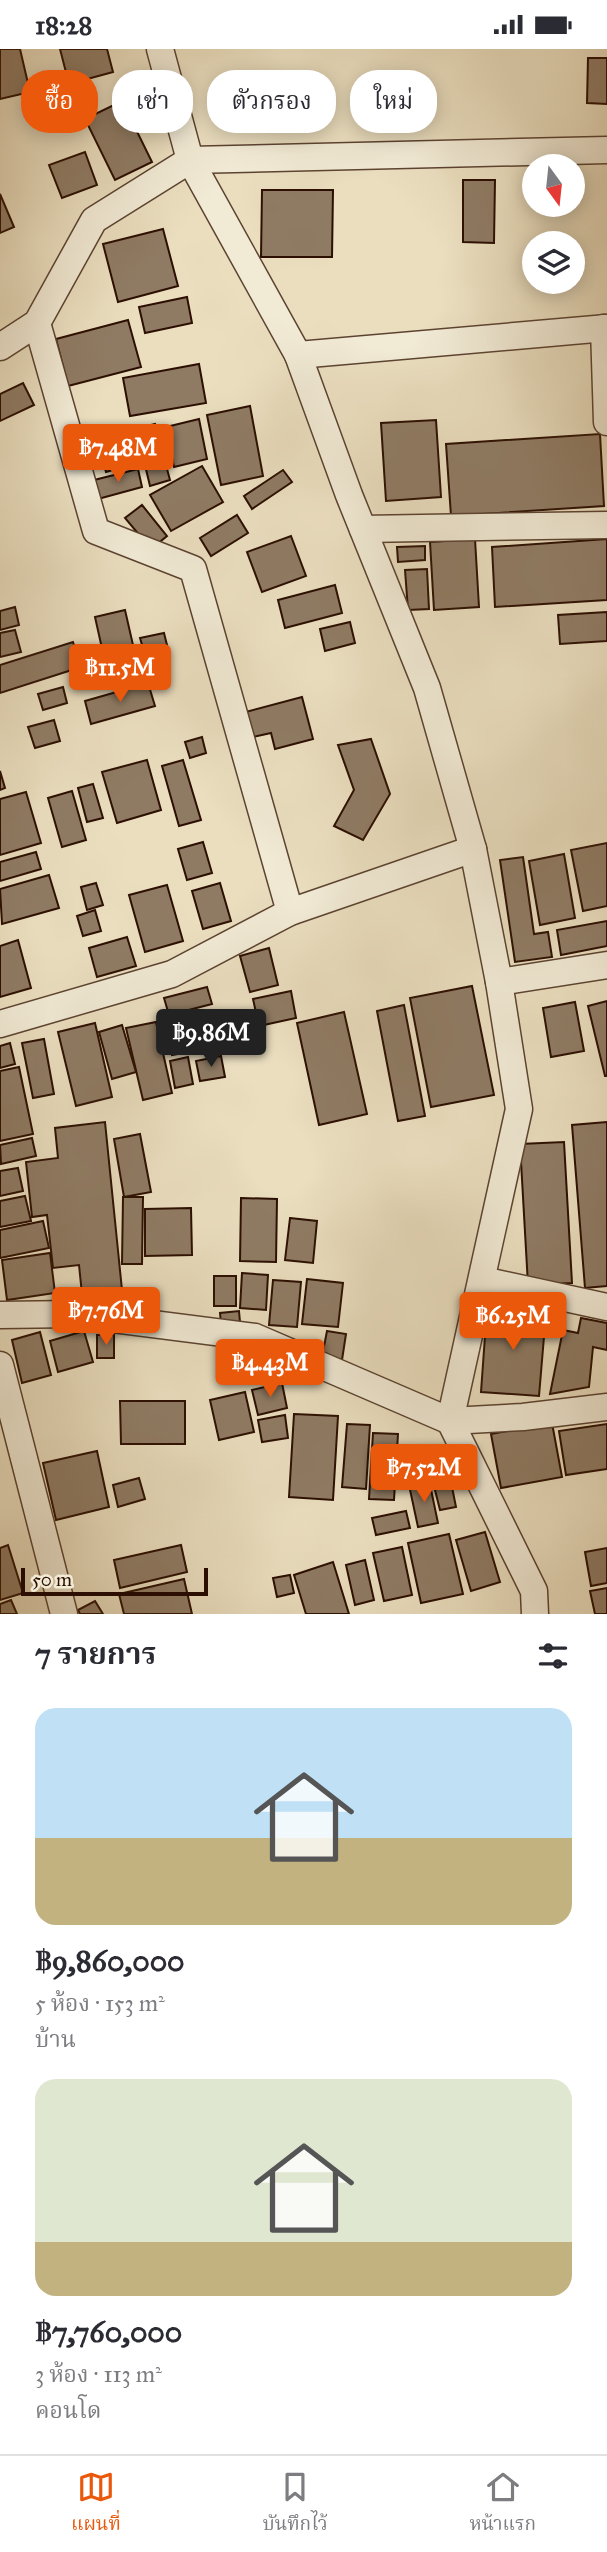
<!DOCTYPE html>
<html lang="th">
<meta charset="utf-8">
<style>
:root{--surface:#fff;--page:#f7f7f7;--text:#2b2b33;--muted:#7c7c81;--line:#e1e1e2;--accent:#ea580c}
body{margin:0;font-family:"IM FELL Great Primer","Noto Serif Thai",serif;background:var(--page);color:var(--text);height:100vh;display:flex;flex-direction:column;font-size:26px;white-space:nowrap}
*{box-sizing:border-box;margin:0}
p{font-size:23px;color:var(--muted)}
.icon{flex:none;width:38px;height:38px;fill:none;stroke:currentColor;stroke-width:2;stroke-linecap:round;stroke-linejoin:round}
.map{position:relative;height:1565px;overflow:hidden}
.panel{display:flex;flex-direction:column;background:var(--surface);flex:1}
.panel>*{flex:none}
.guide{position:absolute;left:21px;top:21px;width:565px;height:63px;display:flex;gap:14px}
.needle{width:46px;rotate:165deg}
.buttons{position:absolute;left:522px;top:105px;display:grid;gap:14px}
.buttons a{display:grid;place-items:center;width:63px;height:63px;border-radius:50%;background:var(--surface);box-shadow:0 4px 18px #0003;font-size:35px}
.scale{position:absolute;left:21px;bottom:18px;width:187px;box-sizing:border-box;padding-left:7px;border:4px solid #2c0f02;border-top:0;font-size:19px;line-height:24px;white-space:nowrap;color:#2c0f02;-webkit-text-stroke:5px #f1ead5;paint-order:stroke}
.price{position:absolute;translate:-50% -60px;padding:0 16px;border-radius:7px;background:var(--accent);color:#fff;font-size:23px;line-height:46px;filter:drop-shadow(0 2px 4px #0008)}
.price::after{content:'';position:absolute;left:50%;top:42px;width:21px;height:16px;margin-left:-10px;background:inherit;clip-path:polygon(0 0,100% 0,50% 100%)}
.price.active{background:#222;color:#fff}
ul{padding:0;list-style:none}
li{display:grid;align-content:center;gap:14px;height:371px;padding:0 35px}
li span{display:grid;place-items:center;height:217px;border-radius:21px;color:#555}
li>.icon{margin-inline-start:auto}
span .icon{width:126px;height:126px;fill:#fffc;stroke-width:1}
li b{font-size:30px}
h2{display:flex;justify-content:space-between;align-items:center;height:84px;padding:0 35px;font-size:30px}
.chip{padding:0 24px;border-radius:28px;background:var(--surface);box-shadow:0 4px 18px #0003;font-size:24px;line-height:63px}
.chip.active{background:var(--accent);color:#fff}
.status{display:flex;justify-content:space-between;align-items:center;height:49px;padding:0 35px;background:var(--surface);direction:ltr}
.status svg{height:19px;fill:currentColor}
.tabs{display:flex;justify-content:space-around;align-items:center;height:98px;border-top:2px solid var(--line);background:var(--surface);font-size:19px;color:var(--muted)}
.tabs a{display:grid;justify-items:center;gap:4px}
.tabs .active{color:var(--accent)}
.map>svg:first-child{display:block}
.building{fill:#8f7b64;stroke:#2c0f02;stroke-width:2}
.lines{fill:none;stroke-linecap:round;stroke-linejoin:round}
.minor-casing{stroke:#5c4331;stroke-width:29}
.minor{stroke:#f1ead5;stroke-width:26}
</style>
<div class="status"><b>18:28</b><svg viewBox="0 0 49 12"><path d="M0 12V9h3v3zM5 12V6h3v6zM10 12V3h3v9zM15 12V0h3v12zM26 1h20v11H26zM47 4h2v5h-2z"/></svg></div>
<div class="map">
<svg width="607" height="1565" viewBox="0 0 607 1565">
<rect width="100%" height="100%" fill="#eadebf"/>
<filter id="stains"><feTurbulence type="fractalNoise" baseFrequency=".00286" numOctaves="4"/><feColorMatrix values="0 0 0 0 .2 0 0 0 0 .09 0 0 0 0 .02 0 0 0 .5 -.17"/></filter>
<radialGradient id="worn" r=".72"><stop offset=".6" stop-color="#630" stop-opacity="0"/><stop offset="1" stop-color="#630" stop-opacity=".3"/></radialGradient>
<!-- building -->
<g class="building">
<polygon points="0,0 20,0 30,43 0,50"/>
<polygon points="60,0 107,0 113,23 69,35"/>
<polygon points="588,9 607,9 607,55 587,54"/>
<polygon points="122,52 152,113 115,131 85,70"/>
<polygon points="85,103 97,136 62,149 49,116"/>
<polygon points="463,131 495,131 494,194 463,193"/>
<polygon points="262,141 333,141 332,208 261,208"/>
<polygon points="0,145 14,178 0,184"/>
<polygon points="163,180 178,237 118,253 103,195"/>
<polygon points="187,248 192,274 145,284 139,258"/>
<polygon points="128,271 141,318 68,337 56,290"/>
<polygon points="199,315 206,354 130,367 123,329"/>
<polygon points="23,334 34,356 0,372 0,345"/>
<polygon points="250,357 263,427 221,436 207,366"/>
<polygon points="199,370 207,410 174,418 166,378"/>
<polygon points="436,371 441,448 386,452 381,374"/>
<polygon points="155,375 170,431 150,437 144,412 106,423 97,390"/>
<polygon points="600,385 604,457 451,467 446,395"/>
<polygon points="202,417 223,453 171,482 150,446"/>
<polygon points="138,420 142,438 98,450 94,431"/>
<polygon points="283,421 292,433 252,460 244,447"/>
<polygon points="142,456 167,487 151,500 125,469"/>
<polygon points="237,466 248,484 211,507 200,489"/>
<polygon points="291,487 306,527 262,543 247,503"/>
<polygon points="475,490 479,558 434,561 430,493"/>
<polygon points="607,490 607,551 495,558 492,498"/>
<polygon points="425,497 425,511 398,513 397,498"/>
<polygon points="427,520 429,560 408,561 405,521"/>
<polygon points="335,536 342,564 285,579 278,551"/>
<polygon points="15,558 19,576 0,581 0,562"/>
<polygon points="125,561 133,596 103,604 95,568"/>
<polygon points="607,563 607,592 560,595 558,566"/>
<polygon points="350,573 355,594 325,602 320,580"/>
<polygon points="15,581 21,603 0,608 0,584"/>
<polygon points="164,584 168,600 145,606 140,589"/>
<polygon points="73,593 81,618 0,644 0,616"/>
<polygon points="148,634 155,657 91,675 85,652"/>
<polygon points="63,638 67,654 43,661 38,645"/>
<polygon points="302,648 313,690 275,700 271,684 248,689 242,664"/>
<polygon points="54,671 60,692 35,699 28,678"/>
<polygon points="202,688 206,704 190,709 185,693"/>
<polygon points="371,690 390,745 363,791 334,777 354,741 338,696"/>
<polygon points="147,711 161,761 117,774 102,723"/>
<polygon points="183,711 201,771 179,777 162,717"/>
<polygon points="0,722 5,739 0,741"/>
<polygon points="93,735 103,769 87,773 78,739"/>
<polygon points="72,742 86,791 62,798 48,749"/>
<polygon points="26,743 41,794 0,806 0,750"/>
<polygon points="203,793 212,824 187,831 178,800"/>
<polygon points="607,794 607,857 583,862 571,801"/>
<polygon points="36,803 41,820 0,832 0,813"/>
<polygon points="564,805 575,869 540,876 529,812"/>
<polygon points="523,808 534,885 548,883 552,908 515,913 500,811"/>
<polygon points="49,826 59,859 2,875 0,840"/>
<polygon points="96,834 103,856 87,861 81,838"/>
<polygon points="220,834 231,872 203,880 192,842"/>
<polygon points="167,836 183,892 145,903 129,846"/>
<polygon points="95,861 101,882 83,887 77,867"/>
<polygon points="607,872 607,897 561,906 557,881"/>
<polygon points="127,888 136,917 97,928 89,899"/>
<polygon points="18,891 31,939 0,948 0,897"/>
<polygon points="269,899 278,936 250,943 240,907"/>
<polygon points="472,937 494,1046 431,1058 410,949"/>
<polygon points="207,938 212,955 169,966 164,949"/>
<polygon points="291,942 296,969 259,977 253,950"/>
<polygon points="607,952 607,1027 605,1027 588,957"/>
<polygon points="575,953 584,1002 551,1008 543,959"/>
<polygon points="404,956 425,1067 398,1072 377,962"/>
<polygon points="344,963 367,1065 319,1076 297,974"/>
<polygon points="156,973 172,1044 143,1051 126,979"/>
<polygon points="95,974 112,1048 76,1057 58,983"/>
<polygon points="201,974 205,1000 172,1006 167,981"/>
<polygon points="122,976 136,1023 112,1030 99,983"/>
<polygon points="44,990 54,1045 33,1049 22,994"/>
<polygon points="10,994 15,1015 0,1019 0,997"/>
<polygon points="221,1007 225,1028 200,1032 196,1012"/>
<polygon points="188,1008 193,1035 175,1039 170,1012"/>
<polygon points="19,1018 33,1085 0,1092 0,1022"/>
<polygon points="105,1073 123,1251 83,1255 79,1216 53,1219 47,1166 32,1168 26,1113 58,1109 55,1079"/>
<polygon points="607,1073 607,1237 585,1239 572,1076"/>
<polygon points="140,1085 151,1143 124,1148 114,1090"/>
<polygon points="32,1089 36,1107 1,1115 0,1096"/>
<polygon points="564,1093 572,1234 528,1236 520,1095"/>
<polygon points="18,1119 23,1142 0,1147 0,1122"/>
<polygon points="25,1147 31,1172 0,1178 0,1152"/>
<polygon points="123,1148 143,1148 142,1215 122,1215"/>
<polygon points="241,1149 277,1150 276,1213 240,1212"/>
<polygon points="191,1159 192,1206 145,1207 145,1160"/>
<polygon points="290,1169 317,1172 313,1214 285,1211"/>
<polygon points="43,1172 49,1199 0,1209 0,1181"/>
<polygon points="50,1204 55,1244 7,1251 2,1211"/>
<polygon points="242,1224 268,1226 266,1261 240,1259"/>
<rect x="214" y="1227" width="22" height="30"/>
<polygon points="307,1230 343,1234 338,1278 302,1275"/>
<polygon points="273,1231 301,1233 297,1278 269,1276"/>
<polygon points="487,1259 546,1264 539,1347 481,1343"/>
<polygon points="239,1262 240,1273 221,1275 220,1264"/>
<polygon points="581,1269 607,1274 607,1301 593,1298 589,1338 550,1345 563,1281 578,1284"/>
<polygon points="84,1282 93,1313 58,1323 50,1292"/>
<polygon points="327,1282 346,1285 342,1311 322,1308"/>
<polygon points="40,1283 51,1326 22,1334 12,1291"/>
<rect x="97" y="1286" width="17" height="23"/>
<polygon points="282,1334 287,1359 258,1366 252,1341"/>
<polygon points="245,1343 254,1383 219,1391 210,1351"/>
<polygon points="120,1352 185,1352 185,1395 121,1395"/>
<polygon points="294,1365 338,1367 333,1451 289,1448"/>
<polygon points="285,1366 288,1389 262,1393 258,1371"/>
<polygon points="552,1374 562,1428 501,1439 491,1385"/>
<polygon points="347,1375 370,1376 366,1440 342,1438"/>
<polygon points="607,1375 607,1420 566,1426 559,1382"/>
<polygon points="373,1384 398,1385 394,1451 369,1450"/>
<polygon points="97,1402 109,1458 56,1471 43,1414"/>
<polygon points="139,1429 145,1450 118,1458 113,1436"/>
<polygon points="429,1431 438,1474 418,1478 409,1436"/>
<polygon points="451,1433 456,1458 440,1461 434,1437"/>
<polygon points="406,1462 410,1479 376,1486 372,1469"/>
<polygon points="485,1483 500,1533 471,1542 456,1491"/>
<polygon points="449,1485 463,1545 421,1554 408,1494"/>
<polygon points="8,1496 23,1544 0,1551 0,1499"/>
<polygon points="181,1496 187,1523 120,1539 114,1511"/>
<polygon points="402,1498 412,1546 384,1552 373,1504"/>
<polygon points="607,1499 607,1534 591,1537 585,1503"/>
<polygon points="365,1511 374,1551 355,1556 346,1516"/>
<polygon points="333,1513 349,1565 306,1565 294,1526"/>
<polygon points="290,1526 294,1544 277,1548 273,1529"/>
<polygon points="184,1530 192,1565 124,1565 119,1545"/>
<polygon points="607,1539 607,1565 595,1565 590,1542"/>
<polygon points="11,1551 17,1565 0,1565 0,1555"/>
<polygon points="95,1552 103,1565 80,1565 78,1561"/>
</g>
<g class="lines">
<!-- minor casing -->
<g class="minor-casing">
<g id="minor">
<polyline points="160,0 190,111 298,306 349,446 427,639 473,800 499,933 519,1060 450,1372 534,1542 535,1565"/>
<polyline points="37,274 96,482 193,520 290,863"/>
<polyline points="604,279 607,373"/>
<polyline points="0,298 37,274 94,171 190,111 607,101"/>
<polyline points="298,306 607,279"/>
<polyline points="363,480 607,476"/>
<polyline points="499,933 607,916"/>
<polyline points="0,975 172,925 290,863 473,800"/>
<polyline points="482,1231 607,1258"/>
<polyline points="0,1266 74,1265 255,1288 450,1372 523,1368 607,1358"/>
<polyline points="0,1316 64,1565"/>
</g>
</g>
<!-- minor -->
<use href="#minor" class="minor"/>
</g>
<rect width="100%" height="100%" filter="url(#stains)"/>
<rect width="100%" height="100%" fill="url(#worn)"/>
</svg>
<div class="buttons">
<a><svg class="needle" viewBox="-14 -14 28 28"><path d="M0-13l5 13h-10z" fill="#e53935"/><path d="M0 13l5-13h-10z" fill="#7c7c81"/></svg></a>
<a><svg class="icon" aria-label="layers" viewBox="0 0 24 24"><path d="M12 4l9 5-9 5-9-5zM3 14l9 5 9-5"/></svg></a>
</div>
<div class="scale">50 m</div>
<b class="price" style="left:118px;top:435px">฿7.48M</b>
<b class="price" style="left:120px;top:655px">฿11.5M</b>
<b class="price active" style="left:211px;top:1020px">฿9.86M</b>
<b class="price" style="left:106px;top:1298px">฿7.76M</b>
<b class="price" style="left:513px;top:1303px">฿6.25M</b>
<b class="price" style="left:270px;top:1350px">฿4.43M</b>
<b class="price" style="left:424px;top:1455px">฿7.52M</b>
<div class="guide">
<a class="chip active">ซื้อ</a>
<a class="chip">เช่า</a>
<a class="chip">ตัวกรอง</a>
<a class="chip">ใหม่</a>
</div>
</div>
<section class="panel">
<h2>7 รายการ<svg class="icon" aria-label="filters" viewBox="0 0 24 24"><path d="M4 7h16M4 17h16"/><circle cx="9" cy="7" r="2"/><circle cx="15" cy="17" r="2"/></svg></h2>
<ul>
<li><span style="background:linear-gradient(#bfe0f5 60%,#c2b280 0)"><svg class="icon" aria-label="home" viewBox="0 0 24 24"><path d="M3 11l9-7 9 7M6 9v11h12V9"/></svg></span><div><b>฿9,860,000</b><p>5 ห้อง · 153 m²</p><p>บ้าน</p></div></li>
<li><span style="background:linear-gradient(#dfe7d0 75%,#c2b280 0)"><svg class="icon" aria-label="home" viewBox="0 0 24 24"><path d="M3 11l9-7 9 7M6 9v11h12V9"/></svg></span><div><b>฿7,760,000</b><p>3 ห้อง · 113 m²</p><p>คอนโด</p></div></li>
</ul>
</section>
<nav class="tabs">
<a class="active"><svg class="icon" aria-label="map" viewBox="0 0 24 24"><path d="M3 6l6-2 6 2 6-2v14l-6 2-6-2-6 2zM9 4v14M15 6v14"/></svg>แผนที่</a>
<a><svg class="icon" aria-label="saved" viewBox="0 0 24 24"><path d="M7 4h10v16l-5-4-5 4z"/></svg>บันทึกไว้</a>
<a><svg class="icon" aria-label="home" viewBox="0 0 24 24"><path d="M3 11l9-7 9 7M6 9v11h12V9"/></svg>หน้าแรก</a>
</nav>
